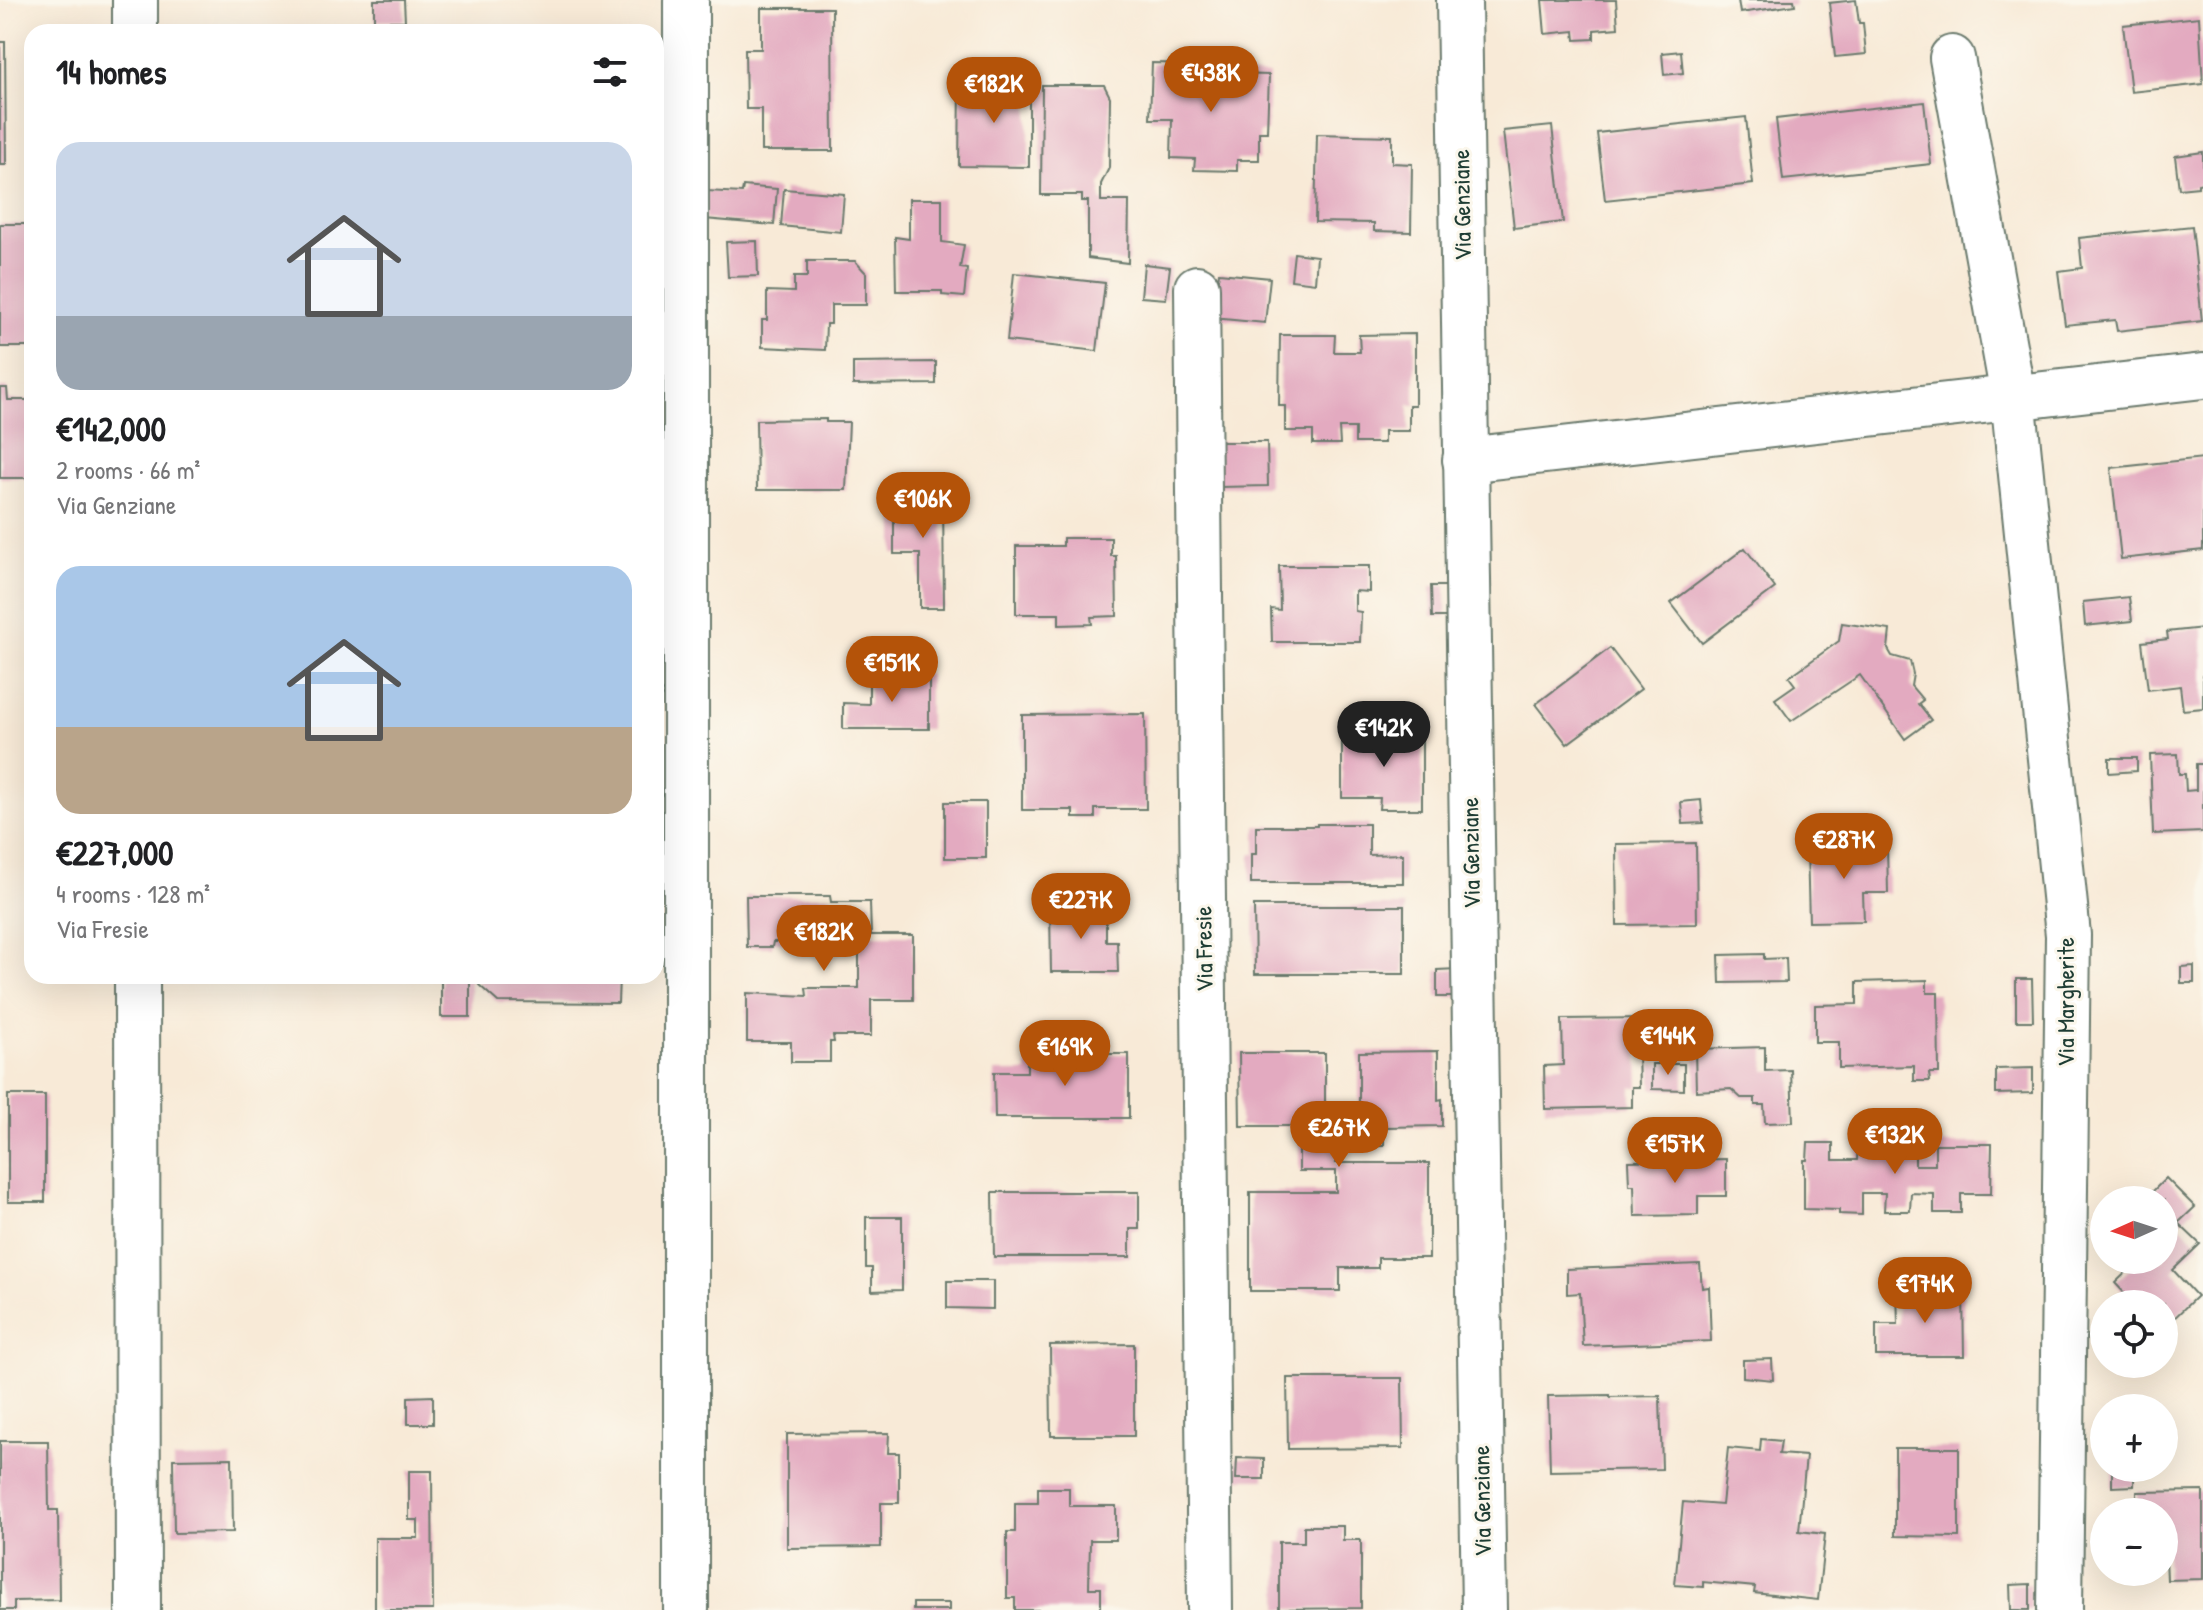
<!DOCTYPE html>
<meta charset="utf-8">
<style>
:root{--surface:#fff;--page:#f6f6f6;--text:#202124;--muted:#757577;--accent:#b45309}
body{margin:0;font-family:"Patrick Hand",sans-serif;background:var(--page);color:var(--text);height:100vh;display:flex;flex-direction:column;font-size:30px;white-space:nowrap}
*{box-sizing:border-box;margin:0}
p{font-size:26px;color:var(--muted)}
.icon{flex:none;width:44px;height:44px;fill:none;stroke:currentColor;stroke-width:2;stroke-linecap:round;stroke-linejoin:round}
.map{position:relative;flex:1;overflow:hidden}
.side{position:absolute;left:24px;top:24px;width:640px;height:960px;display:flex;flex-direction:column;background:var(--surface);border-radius:24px;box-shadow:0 8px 32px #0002}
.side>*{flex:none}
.needle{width:52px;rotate:267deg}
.fabs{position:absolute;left:2090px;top:1186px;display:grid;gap:16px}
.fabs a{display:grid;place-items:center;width:88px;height:88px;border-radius:50%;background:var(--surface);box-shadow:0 8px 32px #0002;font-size:40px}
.price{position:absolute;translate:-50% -68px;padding:0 18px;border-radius:28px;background:var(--accent);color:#fff;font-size:26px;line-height:52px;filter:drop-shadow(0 2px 4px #0008)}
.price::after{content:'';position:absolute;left:50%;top:48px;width:24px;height:18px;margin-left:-12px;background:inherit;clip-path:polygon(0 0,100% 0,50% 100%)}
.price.on{background:#222;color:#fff}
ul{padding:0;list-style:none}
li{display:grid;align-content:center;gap:16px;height:424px;padding:0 32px}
li span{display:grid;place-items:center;height:248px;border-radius:24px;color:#555}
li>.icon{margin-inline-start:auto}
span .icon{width:144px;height:144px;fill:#fffc;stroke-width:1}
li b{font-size:34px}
h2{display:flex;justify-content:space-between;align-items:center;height:96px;padding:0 32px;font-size:34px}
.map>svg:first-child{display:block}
.building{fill:#e3aac0}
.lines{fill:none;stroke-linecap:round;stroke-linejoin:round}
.minor-casing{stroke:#6b7a6d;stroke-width:48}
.minor{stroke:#fff;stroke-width:44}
.labels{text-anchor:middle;stroke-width:6;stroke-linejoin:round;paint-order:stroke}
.street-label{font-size:24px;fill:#1f3d34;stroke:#fbf7ec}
</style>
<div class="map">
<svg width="2203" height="1610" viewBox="0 0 2203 1610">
<rect width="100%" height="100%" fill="#fbf7ec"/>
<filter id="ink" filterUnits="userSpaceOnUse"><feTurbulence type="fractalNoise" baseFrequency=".0125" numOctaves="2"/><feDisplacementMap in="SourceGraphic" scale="16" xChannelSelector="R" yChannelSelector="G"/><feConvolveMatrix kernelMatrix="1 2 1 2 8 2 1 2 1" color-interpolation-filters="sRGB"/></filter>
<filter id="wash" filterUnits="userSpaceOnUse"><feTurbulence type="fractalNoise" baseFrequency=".006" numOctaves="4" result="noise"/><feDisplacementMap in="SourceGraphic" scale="32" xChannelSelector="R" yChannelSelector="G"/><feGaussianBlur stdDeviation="1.8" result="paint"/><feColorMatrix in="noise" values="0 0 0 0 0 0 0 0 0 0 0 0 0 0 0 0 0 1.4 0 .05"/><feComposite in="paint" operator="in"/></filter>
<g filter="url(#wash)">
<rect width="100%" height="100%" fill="#f8ead7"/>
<g id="blocks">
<!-- building -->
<g class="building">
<polygon points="374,0 404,0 405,21 374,21"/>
<polygon points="1542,0 1616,0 1618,28 1594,30 1594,39 1575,40 1574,31 1545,34"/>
<polygon points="1738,0 1794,0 1795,5 1740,13"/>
<polygon points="1856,0 1859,23 1863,23 1866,54 1835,57 1829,3"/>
<polygon points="761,8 832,8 833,151 761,151 761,109 746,109 745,49 761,49"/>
<polygon points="2199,17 2203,84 2131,92 2123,25"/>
<polygon points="0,42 5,42 6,165 0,165"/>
<polygon points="1681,51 1683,73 1664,75 1662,53"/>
<polygon points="1152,63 1199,64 1199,73 1269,75 1267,132 1259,132 1259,160 1237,160 1237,171 1194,170 1195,159 1171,158 1172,119 1150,119"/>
<polygon points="960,84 1029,84 1029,167 959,166"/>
<polygon points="1042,85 1104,85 1110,97 1109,168 1101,184 1101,201 1129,201 1128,263 1088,258 1088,201 1082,201 1082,195 1041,195"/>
<polygon points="1924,102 1931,164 1783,180 1776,119"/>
<polygon points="1746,117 1753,184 1605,200 1597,133"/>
<polygon points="1552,126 1563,222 1514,228 1503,131"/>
<polygon points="1317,134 1392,136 1392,163 1412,164 1411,232 1374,231 1374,223 1315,222"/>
<polygon points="2203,152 2203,183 2198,184 2198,187 2179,189 2175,156"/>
<rect x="656" y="160" width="9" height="44"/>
<polygon points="743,186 777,189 774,225 705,219 707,191 742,193"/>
<polygon points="784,189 844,194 841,232 781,226"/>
<polygon points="909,199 942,199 942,242 964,245 960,268 967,269 964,297 942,295 942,291 896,291 895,237 909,239"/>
<rect x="0" y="224" width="32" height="123"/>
<polygon points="2192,226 2202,321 2117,331 2115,320 2065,325 2058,271 2082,268 2079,238"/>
<polygon points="757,241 758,276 728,277 726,242"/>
<polygon points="1294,253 1317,256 1315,283 1291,280"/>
<polygon points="807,261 855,261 866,273 866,305 831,305 831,324 826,324 825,350 762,347 762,320 767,320 767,291 794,292 794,277 807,277"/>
<polygon points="1144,264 1170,267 1166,299 1141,297"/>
<polygon points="1014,273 1105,283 1097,351 1007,341"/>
<polygon points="1219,273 1270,278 1265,323 1213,318"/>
<polygon points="1415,334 1415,405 1409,405 1409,431 1384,431 1384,443 1355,443 1355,428 1339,428 1340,444 1313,444 1313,431 1285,431 1285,406 1279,406 1280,335 1335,335 1334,352 1360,352 1359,335"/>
<polygon points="936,362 936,384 853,385 853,363"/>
<polygon points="0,388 7,388 8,400 32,400 32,478 0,478"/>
<polygon points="826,419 826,422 849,422 846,490 757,490 756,420"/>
<polygon points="1218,442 1267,442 1268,486 1219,487"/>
<polygon points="2203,458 2203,550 2121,559 2111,468"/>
<polygon points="894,492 943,492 944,608 920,608 920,554 894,554"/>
<polygon points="1063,538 1111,538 1111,556 1116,556 1117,616 1091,617 1092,624 1059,625 1059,614 1016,614 1016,546 1063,546"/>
<polygon points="1745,548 1775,588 1702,643 1671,603"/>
<polygon points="1279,566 1369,566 1369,592 1355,591 1355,611 1361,612 1360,642 1272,642 1271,609 1280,610"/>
<polygon points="1431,586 1446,586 1446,617 1432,617"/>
<polygon points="2129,597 2132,621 2085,626 2083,602"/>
<polygon points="1842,623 1890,630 1888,649 1892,656 1910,661 1913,674 1911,686 1923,700 1918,704 1931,720 1905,739 1860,675 1791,721 1775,699 1795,685 1789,677 1839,641"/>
<polygon points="2203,628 2203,708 2183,710 2180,686 2148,690 2142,642 2168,639 2167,632"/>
<polygon points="1610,648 1641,689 1567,744 1536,704"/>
<polygon points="929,674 929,729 843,729 843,703 869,704 869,675"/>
<polygon points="1145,714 1146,809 1095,809 1095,818 1073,818 1073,810 1022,810 1022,715"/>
<polygon points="1342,733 1422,733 1422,809 1379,809 1380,798 1342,798"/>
<polygon points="2178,754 2179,774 2185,774 2186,791 2196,790 2196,764 2203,764 2203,832 2153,834 2150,755"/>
<polygon points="2109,758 2137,758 2137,771 2109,773"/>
<polygon points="1701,800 1703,823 1683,824 1681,802"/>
<rect x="945" y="802" width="41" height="56"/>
<polygon points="1317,824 1369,824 1369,855 1403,854 1403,883 1251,883 1251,854 1256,854 1256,826 1317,826"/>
<polygon points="1696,843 1697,924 1617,925 1616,844"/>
<polygon points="1887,845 1888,893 1863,893 1864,921 1809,922 1807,847"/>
<polygon points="746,896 830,896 831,902 870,902 871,935 913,935 913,1000 871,1000 871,1036 833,1036 834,1042 830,1042 830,1062 791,1062 791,1042 747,1042 747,993 807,996 806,988 859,988 859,948 805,948 805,942 773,942 772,947 747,947"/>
<polygon points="1254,906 1404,906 1404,974 1255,974"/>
<polygon points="1106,907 1106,941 1117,941 1118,972 1051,972 1050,908"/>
<polygon points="1764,954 1764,959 1786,958 1787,982 1720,983 1719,955"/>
<polygon points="2194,966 2194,983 2181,983 2181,967"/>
<polygon points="1457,969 1458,997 1437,997 1437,970"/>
<rect x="441" y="976" width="29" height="41"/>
<polygon points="478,976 619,976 618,1003 498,1002 479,985"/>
<polygon points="2016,979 2032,979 2033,1021 2016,1021"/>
<polygon points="1927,980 1927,993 1938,993 1939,1073 1929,1073 1930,1081 1914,1081 1914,1066 1839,1068 1839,1042 1815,1042 1815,1005 1857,1004 1857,982"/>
<polygon points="1648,1018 1649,1050 1638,1050 1639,1087 1632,1087 1632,1107 1545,1109 1544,1066 1563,1065 1562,1019"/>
<polygon points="1765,1047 1765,1071 1791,1070 1793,1122 1765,1123 1764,1105 1755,1105 1755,1098 1741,1098 1731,1089 1696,1091 1695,1049"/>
<polygon points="1438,1051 1438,1100 1442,1099 1442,1126 1384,1127 1384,1146 1337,1146 1336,1163 1429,1163 1429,1258 1378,1258 1378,1268 1340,1268 1340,1291 1250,1291 1250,1192 1336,1192 1336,1171 1299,1171 1299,1126 1240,1126 1239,1053 1325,1053 1325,1127 1359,1126 1359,1052"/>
<polygon points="1027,1054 1129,1054 1129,1118 995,1118 994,1072 1027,1072"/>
<polygon points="1652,1064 1684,1064 1684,1090 1652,1089"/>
<polygon points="2033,1068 2033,1093 1996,1094 1996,1069"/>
<rect x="8" y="1095" width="37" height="107"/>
<polygon points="1858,1139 1915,1140 1915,1165 1935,1165 1935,1144 1992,1144 1991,1194 1961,1194 1961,1213 1934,1213 1934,1194 1911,1193 1910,1211 1884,1211 1885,1193 1862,1193 1862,1215 1839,1214 1839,1210 1804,1209 1804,1160 1807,1160 1808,1143 1833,1143 1833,1160 1857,1160"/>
<polygon points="1726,1159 1726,1196 1698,1196 1698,1215 1635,1216 1634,1185 1629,1185 1628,1161"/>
<polygon points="2166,1178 2195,1207 2178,1223 2200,1244 2173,1270 2197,1296 2164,1328 2164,1304 2123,1304 2129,1298 2115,1283 2139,1260 2164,1260 2164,1200 2144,1200"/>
<polygon points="993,1192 1139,1192 1139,1229 1130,1229 1130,1257 994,1257"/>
<polygon points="866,1217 902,1217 902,1290 872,1291 872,1268 866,1268"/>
<polygon points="1700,1264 1702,1288 1709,1287 1711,1341 1583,1346 1580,1293 1567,1294 1567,1269"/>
<polygon points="947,1281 993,1281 993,1309 947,1308"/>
<polygon points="1963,1289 1964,1356 1876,1356 1876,1324 1898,1324 1897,1290"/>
<polygon points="1134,1344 1134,1436 1051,1436 1050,1345"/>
<polygon points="1772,1359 1773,1380 1743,1377 1743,1360"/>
<polygon points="1287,1378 1402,1378 1403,1448 1288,1449"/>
<polygon points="1610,1395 1610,1397 1660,1396 1662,1469 1550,1471 1548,1396"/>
<polygon points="433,1396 433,1424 408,1424 408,1397"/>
<polygon points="889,1433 888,1453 899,1453 899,1503 881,1503 881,1547 787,1548 787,1434"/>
<polygon points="1761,1439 1781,1441 1779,1454 1806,1456 1799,1531 1825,1534 1818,1600 1754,1593 1755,1587 1703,1582 1703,1587 1675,1585 1683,1502 1722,1505 1728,1448 1760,1451"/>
<polygon points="0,1441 48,1441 49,1510 58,1510 59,1600 14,1601 14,1610 0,1610"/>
<polygon points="1895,1448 1959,1448 1959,1537 1895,1536"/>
<polygon points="232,1458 233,1532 174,1533 173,1459"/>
<polygon points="1237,1458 1264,1459 1264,1479 1236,1479"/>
<polygon points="2112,1468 2134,1468 2134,1486 2112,1487"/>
<polygon points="409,1471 432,1471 433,1610 375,1610 375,1538 418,1538 418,1520 409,1520"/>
<polygon points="1038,1488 1069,1488 1069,1506 1116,1506 1116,1540 1090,1540 1089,1588 1101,1588 1101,1610 1015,1610 1015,1598 1007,1598 1007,1532 1015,1532 1015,1503 1038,1503"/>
<polygon points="2203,1491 2203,1579 2167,1580 2164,1512 2137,1512 2137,1492"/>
<polygon points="1304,1526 1343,1526 1343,1540 1361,1540 1361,1608 1279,1609 1279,1542 1304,1542"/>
<polygon points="2030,1584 2030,1610 2011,1610 2010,1585"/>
<rect x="913" y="1603" width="36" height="7"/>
</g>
</g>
</g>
<g filter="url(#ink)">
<use href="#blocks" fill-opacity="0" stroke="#6b7a6d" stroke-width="2"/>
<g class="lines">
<!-- minor casing -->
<g class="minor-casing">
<g id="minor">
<polyline points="135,0 135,32"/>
<polyline points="686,0 686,1610"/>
<polyline points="1459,0 1484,1610"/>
<polyline points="1952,58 2013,396 2068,935 2060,1610"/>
<polyline points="1197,288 1210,1610"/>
<polyline points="1465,460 2203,376"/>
<polyline points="137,976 138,1610"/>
</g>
</g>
<!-- minor -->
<use href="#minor" class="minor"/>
</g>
</g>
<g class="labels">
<!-- street labels -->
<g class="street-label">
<text transform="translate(1462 205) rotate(-91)" y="8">Via Genziane</text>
<text transform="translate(1471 853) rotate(-91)" y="8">Via Genziane</text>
<text transform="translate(1204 949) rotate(-91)" y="8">Via Fresie</text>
<text transform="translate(2066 1002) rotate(-90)" y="8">Via Margherite</text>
<text transform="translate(1482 1501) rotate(-91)" y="8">Via Genziane</text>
</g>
</g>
</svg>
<div class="fabs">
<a><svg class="needle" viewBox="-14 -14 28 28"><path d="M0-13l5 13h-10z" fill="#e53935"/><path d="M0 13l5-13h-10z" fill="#757577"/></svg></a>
<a><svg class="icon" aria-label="locate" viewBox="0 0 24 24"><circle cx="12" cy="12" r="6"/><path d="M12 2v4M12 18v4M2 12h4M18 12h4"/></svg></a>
<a>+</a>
<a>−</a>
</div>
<b class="price" style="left:1211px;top:114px">€438K</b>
<b class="price" style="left:994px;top:125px">€182K</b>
<b class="price" style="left:923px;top:540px">€106K</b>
<b class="price" style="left:892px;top:704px">€151K</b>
<b class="price on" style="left:1384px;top:769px">€142K</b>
<b class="price" style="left:1844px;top:881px">€287K</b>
<b class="price" style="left:1081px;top:941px">€227K</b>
<b class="price" style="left:824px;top:973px">€182K</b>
<b class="price" style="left:1668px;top:1077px">€144K</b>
<b class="price" style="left:1065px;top:1088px">€169K</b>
<b class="price" style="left:1339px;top:1169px">€267K</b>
<b class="price" style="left:1895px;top:1176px">€132K</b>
<b class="price" style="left:1675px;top:1185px">€157K</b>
<b class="price" style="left:1925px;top:1325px">€174K</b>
<section class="side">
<h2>14 homes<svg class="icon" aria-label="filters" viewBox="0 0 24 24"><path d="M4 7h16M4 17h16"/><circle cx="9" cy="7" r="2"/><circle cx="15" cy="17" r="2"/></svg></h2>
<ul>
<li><span style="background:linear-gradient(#c9d6e8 70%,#9aa5b1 0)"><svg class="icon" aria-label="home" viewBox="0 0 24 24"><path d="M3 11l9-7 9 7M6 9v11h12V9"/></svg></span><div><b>€142,000</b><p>2 rooms · 66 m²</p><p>Via Genziane</p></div></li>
<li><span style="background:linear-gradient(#a9c7e8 65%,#b9a48a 0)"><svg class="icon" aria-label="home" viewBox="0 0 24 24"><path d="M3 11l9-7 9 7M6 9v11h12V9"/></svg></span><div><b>€227,000</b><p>4 rooms · 128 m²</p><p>Via Fresie</p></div></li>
</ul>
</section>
</div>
